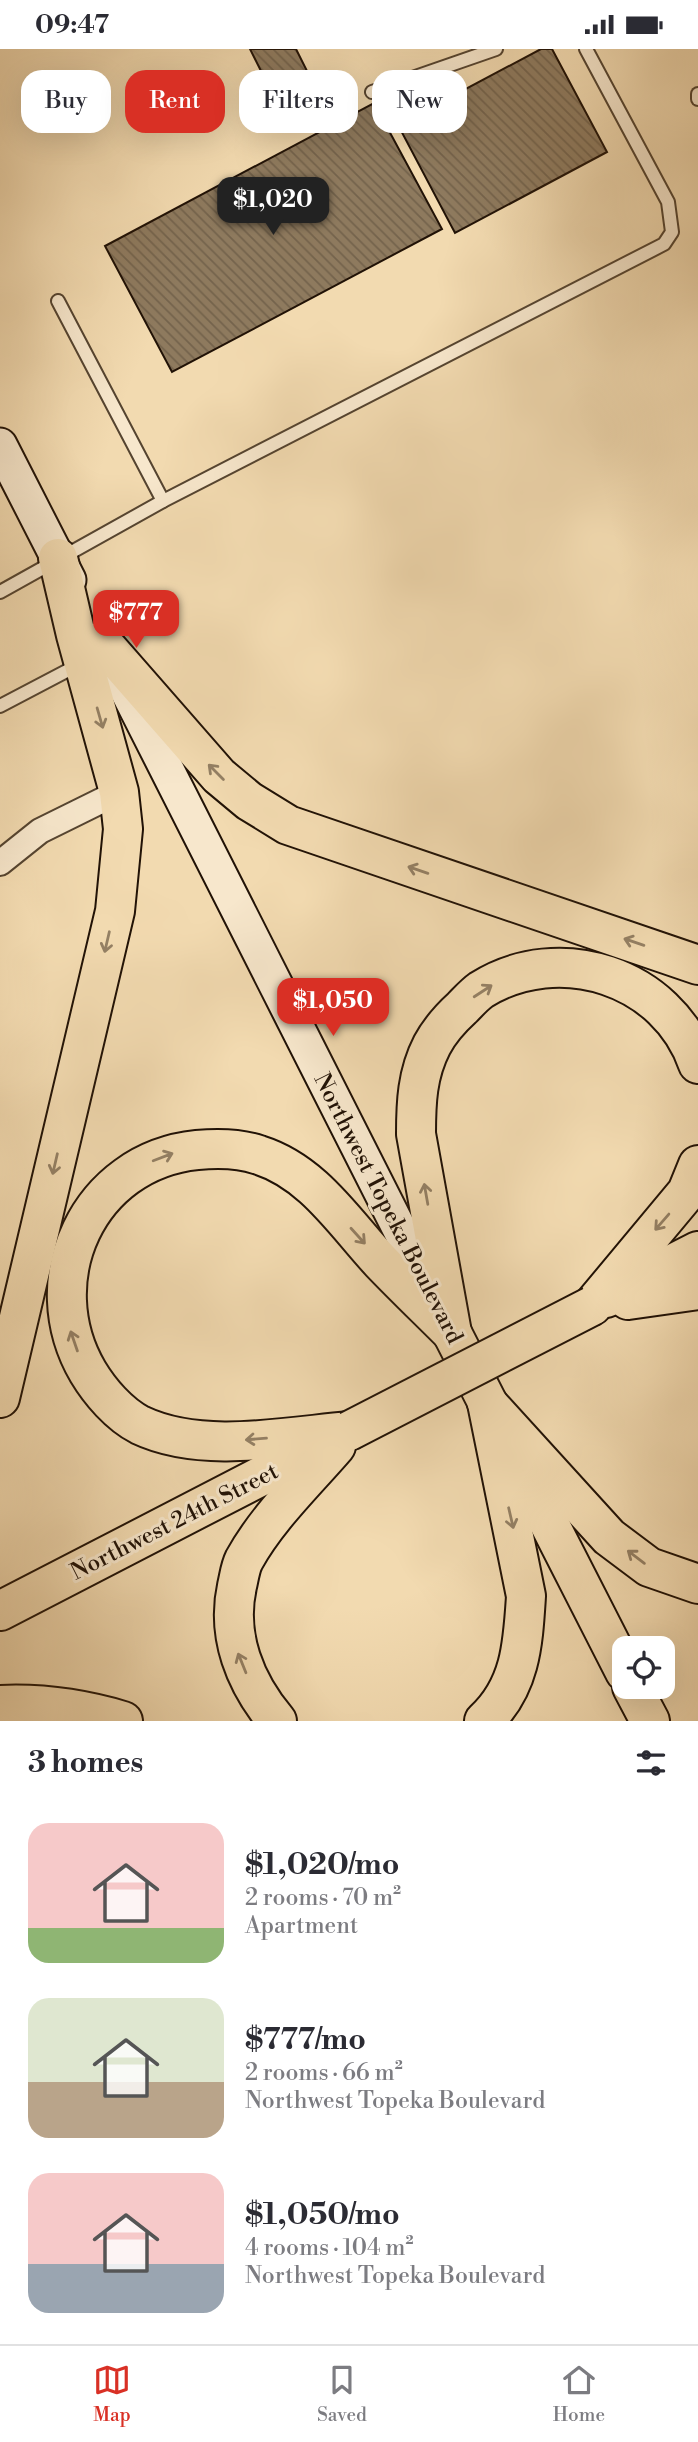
<!DOCTYPE html>
<meta charset="utf-8">
<style>
:root{--surface:#fff;--page:#f2f2f3;--text:#2b2b33;--muted:#7c7c81;--line:#e1e1e2;--accent:#d93025}
body{margin:0;font-family:"Libre Bodoni",serif;background:var(--page);color:var(--text);height:100vh;display:flex;flex-direction:column;font-size:26px;white-space:nowrap}
*{box-sizing:border-box;margin:0}
p{font-size:23px;color:var(--muted)}
.icon{flex:none;width:38px;height:38px;fill:none;stroke:currentColor;stroke-width:2;stroke-linecap:round;stroke-linejoin:round}
.map{position:relative;height:1672px;overflow:hidden}
.panel{display:flex;flex-direction:column;background:var(--surface);flex:1}
.panel>*{flex:none}
.hud{position:absolute;left:21px;top:21px;width:656px;height:63px;display:flex;gap:14px}
.controls{position:absolute;left:612px;top:1587px;display:grid;gap:14px}
.controls a{display:grid;place-items:center;width:63px;height:63px;border-radius:14px;background:var(--surface);box-shadow:0 7px 28px #0002;font-size:35px}
.price{position:absolute;translate:-50% -60px;padding:0 16px;border-radius:14px;background:var(--accent);color:#fff;font-size:23px;line-height:46px;filter:drop-shadow(0 2px 4px #0008)}
.price::after{content:'';position:absolute;left:50%;top:42px;width:21px;height:16px;margin-left:-10px;background:inherit;clip-path:polygon(0 0,100% 0,50% 100%)}
.price.on{background:#222;color:#fff}
ul{padding:0;list-style:none}
li{display:flex;align-items:center;gap:21px;height:175px;padding:0 28px}
li span{display:grid;place-items:center;flex:none;width:196px;height:140px;border-radius:21px;color:#555}
li>.icon{margin-inline-start:auto}
span .icon{width:84px;height:84px;fill:#fffc;stroke-width:1}
li b{font-size:30px}
h2{display:flex;justify-content:space-between;align-items:center;height:84px;padding:0 28px;font-size:30px}
.chip{padding:0 24px;border-radius:21px;background:var(--surface);box-shadow:0 7px 28px #0002;font-size:24px;line-height:63px}
.chip.on{background:var(--accent);color:#fff}
.status{display:flex;justify-content:space-between;align-items:center;height:49px;padding:0 35px;background:var(--surface);direction:ltr}
.status svg{height:19px;fill:currentColor}
.menu{display:flex;justify-content:space-around;align-items:center;height:98px;border-top:2px solid var(--line);background:var(--surface);font-size:19px;color:var(--muted)}
.menu a{display:grid;justify-items:center;gap:4px}
.menu .on{color:var(--accent)}
.map>svg:first-child{display:block}
.building{fill:url(#building-back-hatch);stroke:#211206;stroke-width:2}
.lines{fill:none;stroke-linecap:round;stroke-linejoin:round}
.lane-casing{stroke:#554430;stroke-width:16}
.street-casing{stroke:#554430;stroke-width:28}
.secondary-casing{stroke:#211206;stroke-width:37}
.primary-casing{stroke:#211206;stroke-width:42}
.highway-casing{stroke:#211206;stroke-width:42}
.lane{stroke:#f7e7cc;stroke-width:12}
.street{stroke:#f7e7cc;stroke-width:24}
.secondary{stroke:#f7e7cc;stroke-width:33}
.primary{stroke:#f2dab0;stroke-width:38}
.highway{stroke:#f2dab0;stroke-width:38}
.highway-bridge-casing{stroke:#211206;stroke-width:42;stroke-linecap:butt}
.highway-bridge{stroke:#f2dab0;stroke-width:38}
.oneway{stroke:#948064}
.labels{text-anchor:middle;stroke-width:6;stroke-linejoin:round;paint-order:stroke}
.street-label{font-size:23px;fill:#211206;stroke:#f7e7cc}
</style>
<div class="status"><b>09:47</b><svg viewBox="0 0 49 12"><path d="M0 12V9h3v3zM5 12V6h3v6zM10 12V3h3v9zM15 12V0h3v12zM26 1h20v11H26zM47 4h2v5h-2z"/></svg></div>
<div class="map">
<svg width="698" height="1672" viewBox="0 0 698 1672">
<defs>
<pattern id="building-back-hatch" width="6" height="6" patternUnits="userSpaceOnUse" patternTransform="scale(1.75)"><rect width="6" height="6" fill="#8e7a5e"/><path d="M-1 5l2 2M0 0l6 6M5-1l2 2" fill="none" stroke="#74634c"/></pattern>
</defs>
<rect width="100%" height="100%" fill="#f2dab0"/>
<filter id="stains"><feTurbulence type="fractalNoise" baseFrequency=".00286" numOctaves="4"/><feColorMatrix values="0 0 0 0 .2 0 0 0 0 .09 0 0 0 0 .02 0 0 0 .5 -.17"/></filter>
<radialGradient id="worn" r=".72"><stop offset=".6" stop-color="#630" stop-opacity="0"/><stop offset="1" stop-color="#630" stop-opacity=".3"/></radialGradient>
<!-- building -->
<g class="building">
<polygon points="250,0 296,0 311,30 274,48"/>
<polygon points="541,0 552,0 607,103 455,184 398,76"/>
<polygon points="374,54 442,180 172,323 105,197"/>
</g>
<g class="lines">
<!-- lane casing -->
<g class="lane-casing">
<g id="lane">
<polyline points="372,43 496,0"/>
<polyline points="698,45 698,50"/>
<polyline points="58,252 163,452"/>
<polyline points="0,543 163,452 664,195 672,183 668,153 586,0"/>
<polyline points="0,657 80,615"/>
</g>
</g>
<!-- street casing -->
<g class="street-casing">
<polyline id="street" points="0,814 40,782 119,743"/>
</g>
<!-- secondary casing -->
<g class="secondary-casing">
<g id="secondary">
<polyline points="0,396 69,531"/>
<polyline points="117,622 442,1264"/>
</g>
</g>
<!-- primary casing -->
<g class="primary-casing">
<g id="primary">
<polyline points="452,1284 625,1623"/>
<polyline points="632,1638 650,1672"/>
</g>
</g>
<!-- highway casing -->
<g class="highway-casing">
<g id="highway">
<polyline points="101,592 219,727 249,752 288,776 698,916"/>
<polyline points="606,1249 698,1202"/>
<polyline points="628,1251 698,1241"/>
<polyline points="592,1257 687,1143 698,1116"/>
<path d="M 452,1284 L 416,1085 C 416,1054 417,1025 432,996 C 439,983 451,969 462,959 C 468,953 474,946 481,941 C 559,892 668,927 698,1015"/>
<polyline points="0,1349 115,862 123,780 119,743 76,586 58,509"/>
<polyline points="487,1354 609,1488 649,1518 698,1535"/>
<path d="M 349,1382 C 284,1388 201,1405 140,1376 C 119,1365 100,1343 88,1323 C 34,1231 88,1112 197,1101 C 218,1099 239,1099 259,1106 C 313,1123 344,1173 381,1213 C 404,1237 428,1260 452,1284"/>
<polyline points="0,1562 331,1391"/>
<path d="M 0,1656 C 42,1654 83,1660 123,1672"/>
<path d="M 277,1672 C 245,1634 226,1587 237,1537 C 239,1529 240,1519 244,1511 C 267,1469 305,1433 336,1397"/>
<path d="M 484,1672 C 521,1638 523,1594 526,1547 L 487,1354"/>
</g>
</g>
<!-- lane -->
<use href="#lane" class="lane"/>
<!-- street -->
<use href="#street" class="street"/>
<!-- secondary -->
<use href="#secondary" class="secondary"/>
<!-- primary -->
<use href="#primary" class="primary"/>
<!-- highway -->
<use href="#highway" class="highway"/>
<!-- highway-bridge casing -->
<g class="highway-bridge-casing">
<polyline id="highway-bridge" points="349,1382 592,1257"/>
</g>
<!-- highway-bridge -->
<use href="#highway-bridge" class="highway-bridge"/>
</g>
<!-- one-way arrows -->
<defs><path id="oneway-shaft" d="M-6 0H5M1.5-3L5.5 0L1.5 3" fill="none" stroke-width="1.6" stroke-linecap="round" stroke-linejoin="round" transform="scale(1.75)"/></defs>
<g class="oneway">
<use href="#oneway-shaft" transform="translate(100 669) rotate(74)"/>
<use href="#oneway-shaft" transform="translate(216 723) rotate(-135)"/>
<use href="#oneway-shaft" transform="translate(418 821) rotate(-161)"/>
<use href="#oneway-shaft" transform="translate(107 893) rotate(103)"/>
<use href="#oneway-shaft" transform="translate(634 893) rotate(-161)"/>
<use href="#oneway-shaft" transform="translate(483 942) rotate(-33)"/>
<use href="#oneway-shaft" transform="translate(163 1108) rotate(-21)"/>
<use href="#oneway-shaft" transform="translate(55 1115) rotate(103)"/>
<use href="#oneway-shaft" transform="translate(426 1145) rotate(-100)"/>
<use href="#oneway-shaft" transform="translate(662 1173) rotate(131)"/>
<use href="#oneway-shaft" transform="translate(358 1187) rotate(48)"/>
<use href="#oneway-shaft" transform="translate(74 1292) rotate(-109)"/>
<use href="#oneway-shaft" transform="translate(256 1390) rotate(175)"/>
<use href="#oneway-shaft" transform="translate(511 1469) rotate(77)"/>
<use href="#oneway-shaft" transform="translate(636 1508) rotate(-143)"/>
<use href="#oneway-shaft" transform="translate(242 1614) rotate(-112)"/>
</g>
<g class="labels">
<!-- street labels -->
<g class="street-label">
<text transform="translate(389 1159) rotate(63)" y="8">Northwest Topeka Boulevard</text>
<text transform="translate(174 1472) rotate(-27)" y="8">Northwest 24th Street</text>
</g>
</g>
<rect width="100%" height="100%" filter="url(#stains)"/>
<rect width="100%" height="100%" fill="url(#worn)"/>
</svg>
<div class="controls">
<a><svg class="icon" aria-label="locate" viewBox="0 0 24 24"><circle cx="12" cy="12" r="6"/><path d="M12 2v4M12 18v4M2 12h4M18 12h4"/></svg></a>
</div>
<b class="price on" style="left:273px;top:188px">$1,020</b>
<b class="price" style="left:136px;top:601px">$777</b>
<b class="price" style="left:333px;top:989px">$1,050</b>
<div class="hud">
<a class="chip">Buy</a>
<a class="chip on">Rent</a>
<a class="chip">Filters</a>
<a class="chip">New</a>
</div>
</div>
<section class="panel">
<h2>3 homes<svg class="icon" aria-label="filters" viewBox="0 0 24 24"><path d="M4 7h16M4 17h16"/><circle cx="9" cy="7" r="2"/><circle cx="15" cy="17" r="2"/></svg></h2>
<ul>
<li><span style="background:linear-gradient(#f6c9c9 75%,#8fb573 0)"><svg class="icon" aria-label="home" viewBox="0 0 24 24"><path d="M3 11l9-7 9 7M6 9v11h12V9"/></svg></span><div><b>$1,020/mo</b><p>2 rooms · 70 m²</p><p>Apartment</p></div></li>
<li><span style="background:linear-gradient(#dfe7d0 60%,#b9a48a 0)"><svg class="icon" aria-label="home" viewBox="0 0 24 24"><path d="M3 11l9-7 9 7M6 9v11h12V9"/></svg></span><div><b>$777/mo</b><p>2 rooms · 66 m²</p><p>Northwest Topeka Boulevard</p></div></li>
<li><span style="background:linear-gradient(#f6c9c9 65%,#9aa5b1 0)"><svg class="icon" aria-label="home" viewBox="0 0 24 24"><path d="M3 11l9-7 9 7M6 9v11h12V9"/></svg></span><div><b>$1,050/mo</b><p>4 rooms · 104 m²</p><p>Northwest Topeka Boulevard</p></div></li>
</ul>
</section>
<nav class="menu">
<a class="on"><svg class="icon" aria-label="map" viewBox="0 0 24 24"><path d="M3 6l6-2 6 2 6-2v14l-6 2-6-2-6 2zM9 4v14M15 6v14"/></svg>Map</a>
<a><svg class="icon" aria-label="saved" viewBox="0 0 24 24"><path d="M7 4h10v16l-5-4-5 4z"/></svg>Saved</a>
<a><svg class="icon" aria-label="home" viewBox="0 0 24 24"><path d="M3 11l9-7 9 7M6 9v11h12V9"/></svg>Home</a>
</nav>
